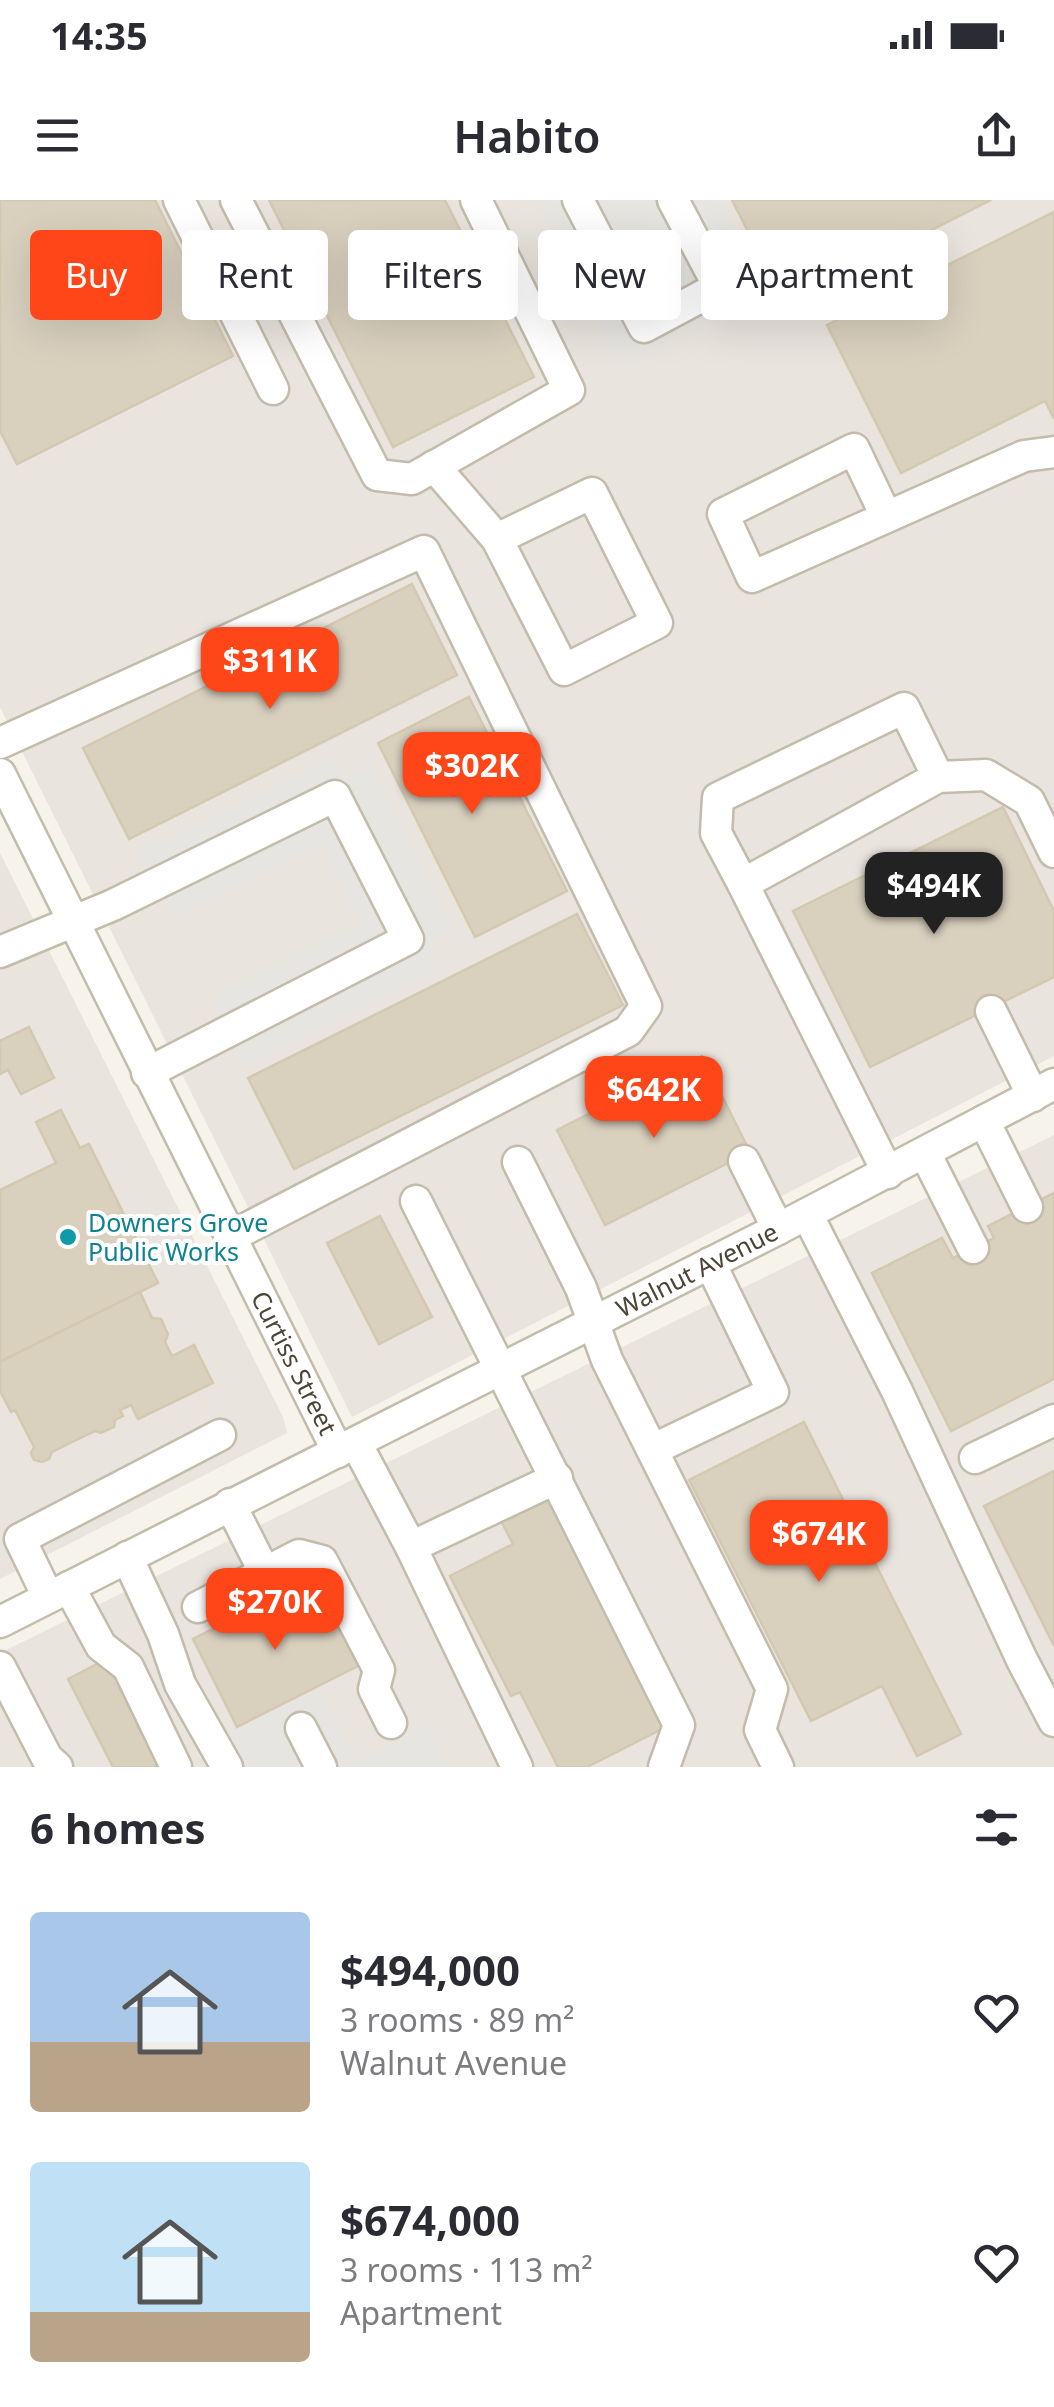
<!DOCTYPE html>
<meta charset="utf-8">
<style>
:root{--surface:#fff;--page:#f2f2f3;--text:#2b2b33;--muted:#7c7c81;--accent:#ff4618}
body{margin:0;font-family:"Noto Sans",sans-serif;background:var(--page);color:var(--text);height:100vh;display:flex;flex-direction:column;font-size:38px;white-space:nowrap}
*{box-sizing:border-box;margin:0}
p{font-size:32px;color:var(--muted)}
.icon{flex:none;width:55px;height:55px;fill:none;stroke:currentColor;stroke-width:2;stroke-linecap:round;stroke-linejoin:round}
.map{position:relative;height:1567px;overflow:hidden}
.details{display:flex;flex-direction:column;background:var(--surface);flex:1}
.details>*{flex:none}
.top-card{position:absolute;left:30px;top:30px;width:995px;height:90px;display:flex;gap:20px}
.price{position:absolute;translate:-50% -85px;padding:0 22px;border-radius:20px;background:var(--accent);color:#fff;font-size:32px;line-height:65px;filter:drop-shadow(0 2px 5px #0008)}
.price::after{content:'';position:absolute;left:50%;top:60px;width:30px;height:22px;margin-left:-15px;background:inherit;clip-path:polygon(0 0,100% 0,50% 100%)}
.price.active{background:#222;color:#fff}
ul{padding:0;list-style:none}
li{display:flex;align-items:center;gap:30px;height:250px;padding:0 30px}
li span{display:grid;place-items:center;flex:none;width:280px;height:200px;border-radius:10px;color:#555}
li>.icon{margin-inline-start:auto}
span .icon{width:120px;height:120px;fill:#fffc;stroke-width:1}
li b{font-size:42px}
h2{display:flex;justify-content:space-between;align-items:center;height:120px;padding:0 30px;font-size:42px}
.chip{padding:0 35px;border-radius:10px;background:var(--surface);box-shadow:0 10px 40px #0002;font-size:35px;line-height:90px}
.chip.active{background:var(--accent);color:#fff}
.status{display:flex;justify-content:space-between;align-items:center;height:70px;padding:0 50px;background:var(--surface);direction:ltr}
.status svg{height:28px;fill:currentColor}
header{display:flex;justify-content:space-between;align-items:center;height:130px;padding:0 30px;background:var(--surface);font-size:45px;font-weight:600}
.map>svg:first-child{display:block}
.industrial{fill:#e9e4de}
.parking{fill:#e7e5e1}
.building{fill:#d9d0be;stroke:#d5c8b0;stroke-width:2.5}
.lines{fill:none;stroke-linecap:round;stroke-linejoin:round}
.minor-casing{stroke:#c3bcab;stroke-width:35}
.minor{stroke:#fff;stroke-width:30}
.culture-dot{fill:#0f9aa8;stroke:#fff;stroke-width:4}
.labels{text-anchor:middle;stroke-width:8;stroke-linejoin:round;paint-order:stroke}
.culture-label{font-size:25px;fill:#0d838f;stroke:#fff;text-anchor:start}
.street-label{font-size:25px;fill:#4b4437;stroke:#fff}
</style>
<div class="status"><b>14:35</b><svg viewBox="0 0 49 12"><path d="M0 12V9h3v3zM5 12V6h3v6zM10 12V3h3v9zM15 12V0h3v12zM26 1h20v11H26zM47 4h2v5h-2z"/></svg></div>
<header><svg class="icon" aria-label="menu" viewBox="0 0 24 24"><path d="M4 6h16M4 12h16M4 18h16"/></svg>Habito<svg class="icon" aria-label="share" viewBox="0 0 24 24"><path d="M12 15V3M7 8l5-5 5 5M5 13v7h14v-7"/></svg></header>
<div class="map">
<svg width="1054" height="1567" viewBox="0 0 1054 1567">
<rect width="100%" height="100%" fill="#f6f3ea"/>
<!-- industrial -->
<g class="industrial">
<polygon points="0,0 1054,0 1054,856 352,1217 0,507"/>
<polygon points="0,653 283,1217 287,1233 0,1379"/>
<polygon points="1054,935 1054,1567 0,1567 0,1453"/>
</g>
<!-- parking -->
<g class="parking">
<polygon points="539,0 721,0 767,90 622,164"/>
<polygon points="333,556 344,578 372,567 453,730 428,745 439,767 243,865 210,799 360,724 319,642 170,717 137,652"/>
<polygon points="317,1489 354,1561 428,1524 450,1567 209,1567 199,1548"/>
</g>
<!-- building -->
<g class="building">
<polygon points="0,0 155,0 233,156 17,264 0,231"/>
<polygon points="269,0 445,0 534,177 393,247"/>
<polygon points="732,0 991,0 785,104"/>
<polygon points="1054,12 1054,219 1045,201 901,273 827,125"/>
<polygon points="412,384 457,475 129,639 83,548"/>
<polygon points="469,497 567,691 475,737 378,543"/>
<polygon points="1003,607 1054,711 1054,777 870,867 793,711"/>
<polygon points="577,714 623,805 294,969 248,878"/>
<polygon points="29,827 54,878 21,894 8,870 0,874 0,841"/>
<polygon points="702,856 750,952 605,1025 557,930"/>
<polygon points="61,910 80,948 89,944 158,1083 0,1162 0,990 56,963 36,922"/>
<polygon points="1054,993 1054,1179 951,1231 872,1073 942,1038 953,1058 994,1038 988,1026"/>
<polygon points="380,1016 432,1117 379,1144 327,1043"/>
<polygon points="140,1092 152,1118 161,1119 168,1134 165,1142 172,1156 194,1145 213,1183 138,1219 131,1205 120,1210 123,1216 115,1220 114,1227 101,1233 95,1231 52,1252 49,1259 42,1262 34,1260 31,1253 34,1247 15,1210 11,1212 0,1191 0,1162"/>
<polygon points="804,1222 961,1534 917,1556 882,1486 811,1521 689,1280"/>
<polygon points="1054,1271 1054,1446 984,1306"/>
<polygon points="548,1297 664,1528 587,1567 558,1567 520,1492 511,1496 450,1376 513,1344 501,1321"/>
<polygon points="313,1378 358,1466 237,1527 193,1439"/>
<polygon points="113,1456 131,1492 132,1512 145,1539 161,1552 169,1567 113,1567 68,1479"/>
</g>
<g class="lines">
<!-- minor casing -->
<g class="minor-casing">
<g id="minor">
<polyline points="179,0 273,189"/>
<polyline points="236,0 377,275 412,279 569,190 476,0"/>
<polyline points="578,0 644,127 719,87 673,0"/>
<polyline points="434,266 497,339 564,470 657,423 592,293 497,339"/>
<polyline points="886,316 854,249 723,314 752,377 1024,256 1054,252"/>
<polyline points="0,543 424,351 646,806 628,831 230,1037"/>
<polyline points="0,574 338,1252"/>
<polyline points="743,684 716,633 718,598 904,508 938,577"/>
<polyline points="0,752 113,705 335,596 408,739 147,873"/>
<polyline points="991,811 1033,896"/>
<polyline points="984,921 1027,1007"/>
<polyline points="925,953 973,1048"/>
<polyline points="744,961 778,1029"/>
<polyline points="518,962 581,1088 607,1160 772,1489 760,1530 778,1567"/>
<polyline points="888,973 743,684 938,577 986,575 1029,601 1054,652"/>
<polyline points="416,1001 679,1525 664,1567"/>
<polyline points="807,1014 897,1191 1022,1460 1054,1521"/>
<polyline points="356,1243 411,1347 517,1567"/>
<polyline points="654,1249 773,1192 710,1063"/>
<polyline points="975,1258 1054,1220"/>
<polyline points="230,1304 265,1373"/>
<polyline points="411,1347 557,1278"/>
<polyline points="127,1357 163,1434 180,1484 227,1567"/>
<polyline points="69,1387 101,1446 128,1467 176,1567"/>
<polyline points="48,1397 20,1339 220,1235"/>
<polyline points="198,1407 299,1355 322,1361 379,1470 374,1489 391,1523"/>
<polyline points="0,1422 778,1029 1054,884"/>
<polyline points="0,1467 47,1558 57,1567"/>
<polyline points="301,1528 321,1567"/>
</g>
</g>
<!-- minor -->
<use href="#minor" class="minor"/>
</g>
<!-- markers -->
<circle class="culture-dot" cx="68" cy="1037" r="10"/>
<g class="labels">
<!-- culture labels -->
<g class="culture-label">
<text x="88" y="1032">Downers Grove<tspan x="88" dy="29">Public Works</tspan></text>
</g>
<!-- street labels -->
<g class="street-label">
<text transform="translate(697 1070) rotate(-27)" y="9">Walnut Avenue</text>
<text transform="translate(294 1163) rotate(63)" y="9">Curtiss Street</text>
</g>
</g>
</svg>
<b class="price" style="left:270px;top:512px">$311K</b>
<b class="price" style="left:472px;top:617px">$302K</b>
<b class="price active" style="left:934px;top:737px">$494K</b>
<b class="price" style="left:654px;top:941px">$642K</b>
<b class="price" style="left:819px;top:1385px">$674K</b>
<b class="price" style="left:275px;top:1453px">$270K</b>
<div class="top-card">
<a class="chip active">Buy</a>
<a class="chip">Rent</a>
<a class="chip">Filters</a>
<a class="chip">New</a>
<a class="chip">Apartment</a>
</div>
</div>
<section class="details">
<h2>6 homes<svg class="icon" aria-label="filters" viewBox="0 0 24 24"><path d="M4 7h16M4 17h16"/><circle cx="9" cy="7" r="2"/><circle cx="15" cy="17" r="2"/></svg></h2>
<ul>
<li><span style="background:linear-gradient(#a9c7e8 65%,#b9a48a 0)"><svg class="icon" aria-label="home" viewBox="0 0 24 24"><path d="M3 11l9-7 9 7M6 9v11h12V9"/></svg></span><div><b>$494,000</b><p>3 rooms · 89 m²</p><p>Walnut Avenue</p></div><svg class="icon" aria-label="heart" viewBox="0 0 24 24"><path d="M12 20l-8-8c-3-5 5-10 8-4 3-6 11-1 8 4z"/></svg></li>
<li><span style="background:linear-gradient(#bfe0f5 75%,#b9a48a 0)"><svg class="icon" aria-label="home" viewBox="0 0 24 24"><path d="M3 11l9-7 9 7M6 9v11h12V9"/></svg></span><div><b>$674,000</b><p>3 rooms · 113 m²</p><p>Apartment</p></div><svg class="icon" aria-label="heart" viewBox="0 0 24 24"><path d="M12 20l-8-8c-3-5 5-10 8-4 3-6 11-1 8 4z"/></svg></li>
</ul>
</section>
